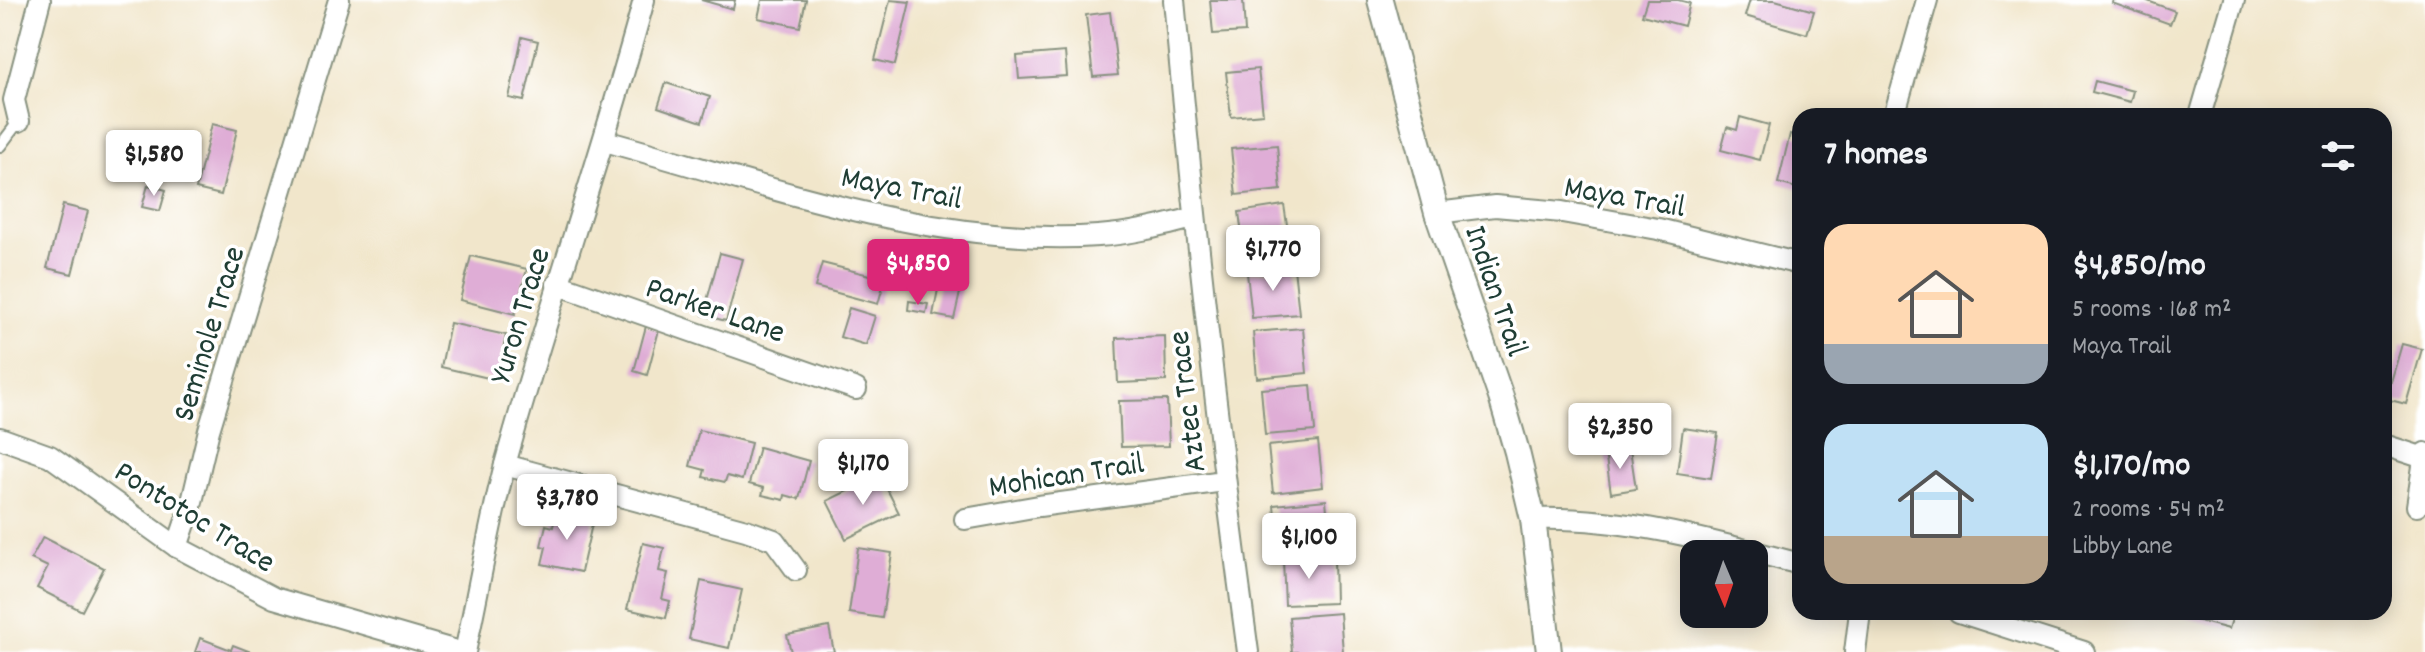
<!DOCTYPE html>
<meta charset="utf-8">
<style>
:root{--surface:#171b24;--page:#242831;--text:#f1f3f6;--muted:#9ea1a6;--accent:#db2777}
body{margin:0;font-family:Dekko,sans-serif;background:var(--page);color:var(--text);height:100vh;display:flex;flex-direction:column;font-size:30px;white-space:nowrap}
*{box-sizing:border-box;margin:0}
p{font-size:26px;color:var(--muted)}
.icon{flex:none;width:44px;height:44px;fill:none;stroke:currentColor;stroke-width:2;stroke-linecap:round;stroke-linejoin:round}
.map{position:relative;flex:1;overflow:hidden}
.side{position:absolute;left:1792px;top:108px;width:600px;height:512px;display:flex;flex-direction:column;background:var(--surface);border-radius:24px;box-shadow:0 4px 20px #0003}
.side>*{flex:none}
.needle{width:52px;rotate:178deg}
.fabs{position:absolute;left:1680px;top:540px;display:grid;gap:16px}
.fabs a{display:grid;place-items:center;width:88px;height:88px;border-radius:16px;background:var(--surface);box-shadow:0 4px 20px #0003;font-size:40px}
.price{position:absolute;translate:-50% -68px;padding:0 18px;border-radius:8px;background:#fff;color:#222;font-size:26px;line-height:52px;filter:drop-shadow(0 2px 4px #0008)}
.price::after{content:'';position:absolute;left:50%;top:48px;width:24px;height:18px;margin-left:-12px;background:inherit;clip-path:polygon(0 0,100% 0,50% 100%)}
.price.selected{background:var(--accent);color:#fff}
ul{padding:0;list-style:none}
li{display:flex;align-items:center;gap:24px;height:200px;padding:0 32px}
li span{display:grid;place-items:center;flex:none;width:224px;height:160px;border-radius:24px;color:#555}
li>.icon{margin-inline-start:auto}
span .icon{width:96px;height:96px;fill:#fffc;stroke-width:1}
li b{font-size:34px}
h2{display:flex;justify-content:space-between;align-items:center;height:96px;padding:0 32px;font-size:34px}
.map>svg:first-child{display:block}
.building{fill:#dfadd6}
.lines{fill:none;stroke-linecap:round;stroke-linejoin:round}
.service-casing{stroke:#889280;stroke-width:14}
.minor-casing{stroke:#889280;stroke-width:24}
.tertiary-casing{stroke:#889280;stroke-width:28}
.service{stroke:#fff;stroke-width:10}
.minor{stroke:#fff;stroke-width:20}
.tertiary{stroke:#fff;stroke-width:24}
.labels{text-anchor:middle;stroke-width:7;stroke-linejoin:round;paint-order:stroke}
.street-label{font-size:32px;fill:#1f3d34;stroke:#fff}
</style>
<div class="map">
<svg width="2425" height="652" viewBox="0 0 2425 652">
<rect width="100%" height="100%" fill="#fff"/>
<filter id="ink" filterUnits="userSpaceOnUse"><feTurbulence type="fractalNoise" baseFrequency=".0125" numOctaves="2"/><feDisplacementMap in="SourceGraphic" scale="16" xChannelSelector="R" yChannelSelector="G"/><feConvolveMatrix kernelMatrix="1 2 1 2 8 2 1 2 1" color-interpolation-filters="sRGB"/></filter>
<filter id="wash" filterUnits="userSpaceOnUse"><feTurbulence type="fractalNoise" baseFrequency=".006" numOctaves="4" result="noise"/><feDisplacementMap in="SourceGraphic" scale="32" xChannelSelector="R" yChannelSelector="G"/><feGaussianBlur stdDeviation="1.8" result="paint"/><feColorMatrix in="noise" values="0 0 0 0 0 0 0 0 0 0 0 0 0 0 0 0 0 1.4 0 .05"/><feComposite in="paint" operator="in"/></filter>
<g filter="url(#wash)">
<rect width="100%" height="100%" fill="#f1e6cb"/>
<g id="blocks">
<!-- building -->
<g class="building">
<polygon points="701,0 735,0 733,9"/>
<polygon points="762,0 806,0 800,27 758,18"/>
<polygon points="890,0 910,2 895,65 875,60"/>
<polygon points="1210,0 1243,0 1245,32 1213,34"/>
<polygon points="1647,0 1678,0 1690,3 1684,26 1642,15"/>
<polygon points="1750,0 1775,0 1814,11 1807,34 1745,16"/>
<polygon points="2113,0 2145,0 2175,11 2170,24 2112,3"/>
<polygon points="1110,12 1118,75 1093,77 1086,15"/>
<polygon points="522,37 538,41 524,101 509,98"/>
<polygon points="1065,52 1067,76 1019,79 1017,56"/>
<polygon points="1258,69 1263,114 1231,117 1226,72"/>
<polygon points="2095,81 2133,91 2130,102 2092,92"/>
<polygon points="666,83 710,97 702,122 658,107"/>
<polygon points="1740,117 1769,125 1760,160 1721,150 1727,127 1737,130"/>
<polygon points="212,124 237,130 221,195 196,189"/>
<polygon points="1790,134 1800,137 1800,189 1778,183"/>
<polygon points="1277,145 1281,190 1236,195 1231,149"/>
<polygon points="148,185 166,190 160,211 142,207"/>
<polygon points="63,205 88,211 72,274 47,268"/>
<polygon points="1284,205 1291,251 1245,258 1239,212"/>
<polygon points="720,253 743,259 726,321 703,315"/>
<polygon points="471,256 527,269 515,314 460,300"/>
<polygon points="822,263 885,279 878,304 815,287"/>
<polygon points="1294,268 1299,314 1252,318 1247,273"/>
<polygon points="940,279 962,284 954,319 933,315"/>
<polygon points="909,301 928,304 926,313 908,310"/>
<polygon points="849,308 875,316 866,345 840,337"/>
<polygon points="450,323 506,335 497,380 441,367"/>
<polygon points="646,326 659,330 647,375 634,371"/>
<polygon points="1303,328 1307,373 1257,378 1253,332"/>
<polygon points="1165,336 1166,381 1118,383 1116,338"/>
<polygon points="2402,344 2422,349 2406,404 2386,399"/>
<polygon points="1311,385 1315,431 1265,435 1261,389"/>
<polygon points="1167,400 1169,446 1121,447 1119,401"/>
<polygon points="1683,428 1718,433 1711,478 1677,473"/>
<polygon points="699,430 751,443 742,480 727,476 725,482 703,477 705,470 690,466"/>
<polygon points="1318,441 1323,487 1273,493 1268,446"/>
<polygon points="759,447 809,461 799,499 785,495 784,500 762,495 764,488 749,484"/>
<polygon points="1630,449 1636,489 1611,493 1605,452"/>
<polygon points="880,475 899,513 846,539 827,501"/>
<polygon points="1326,500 1330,544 1278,549 1274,505"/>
<polygon points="556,512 593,520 581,572 542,564 546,547 541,546 546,525 553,527"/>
<polygon points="43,537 104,568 82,611 37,588 48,567 31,559"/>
<polygon points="643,543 664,548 659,571 668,573 662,599 670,601 666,618 627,609"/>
<polygon points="858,548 892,553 882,618 849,613"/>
<polygon points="1334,558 1335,603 1285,605 1283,560"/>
<polygon points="701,581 742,590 729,648 689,639"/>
<polygon points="2185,612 2234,612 2229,629 2184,617"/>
<polygon points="1340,613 1343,652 1292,652 1289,617"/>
<polygon points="829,627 834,652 791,652 787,635"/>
<polygon points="200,638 231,650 233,645 251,652 195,652"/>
</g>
</g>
</g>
<g filter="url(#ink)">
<use href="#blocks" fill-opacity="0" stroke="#889280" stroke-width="2"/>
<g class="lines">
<!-- service casing -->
<g class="service-casing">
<polyline id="service" points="0,146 19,121"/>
</g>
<!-- minor casing -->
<g class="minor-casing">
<g id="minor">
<path d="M 1174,0 C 1194,218 1218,435 1248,652"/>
<polyline points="1894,116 1927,0"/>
<polyline points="2200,116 2234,0"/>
<polyline points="19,121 14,100 40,0"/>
<path d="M 605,141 C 763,184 932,247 1098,236 C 1131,234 1162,226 1194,218"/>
<polyline points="1437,213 1495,206 1562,212 1658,229 1800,264"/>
<polyline points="557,284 856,389"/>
<polyline points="0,438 50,456 177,547 274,598 460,652"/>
<polyline points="2384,445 2424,458"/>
<polyline points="505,465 746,530 774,540 796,570"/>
<polyline points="2417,506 2425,453"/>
<polyline points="965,519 1039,506 1224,481"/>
<path d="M 1533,519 C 1624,516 1713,541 1800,564"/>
<polyline points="177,547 191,506 209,430 339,0"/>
<polyline points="1959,612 2084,652"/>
<path d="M 465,652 C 479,589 489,524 506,461 C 549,306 602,155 644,0"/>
<polyline points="1855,652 1860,612"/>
</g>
</g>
<!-- tertiary casing -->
<g class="tertiary-casing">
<polyline id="tertiary" points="1380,0 1437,213 1501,397 1517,452 1533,519 1549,652"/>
</g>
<!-- service -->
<use href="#service" class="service"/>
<!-- minor -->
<use href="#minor" class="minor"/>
<!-- tertiary -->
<use href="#tertiary" class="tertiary"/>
</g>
</g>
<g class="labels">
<!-- street labels -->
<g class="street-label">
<text transform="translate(902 186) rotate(11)" y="11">Maya Trail</text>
<text transform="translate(1625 195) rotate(10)" y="11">Maya Trail</text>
<text transform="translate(1498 290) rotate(71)" y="11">Indian Trail</text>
<text transform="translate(716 308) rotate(19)" y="11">Parker Lane</text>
<text transform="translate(518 315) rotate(-73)" y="11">Yuron Trace</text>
<text transform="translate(207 333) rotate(-73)" y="11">Seminole Trace</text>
<text transform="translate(1185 402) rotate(-97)" y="11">Aztec Trace</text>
<text transform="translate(1066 473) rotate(-9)" y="11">Mohican Trail</text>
<text transform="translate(196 515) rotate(32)" y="11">Pontotoc Trace</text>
</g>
</g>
</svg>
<div class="fabs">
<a><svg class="needle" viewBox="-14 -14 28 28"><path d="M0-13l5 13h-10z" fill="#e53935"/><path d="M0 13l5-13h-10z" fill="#9ea1a6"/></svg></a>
</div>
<b class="price" style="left:154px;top:198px">$1,580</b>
<b class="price" style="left:1273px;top:293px">$1,770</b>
<b class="price selected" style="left:918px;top:307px">$4,850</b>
<b class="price" style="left:1620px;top:471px">$2,350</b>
<b class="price" style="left:863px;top:507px">$1,170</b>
<b class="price" style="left:567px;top:542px">$3,780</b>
<b class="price" style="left:1309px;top:581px">$1,100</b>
<section class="side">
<h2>7 homes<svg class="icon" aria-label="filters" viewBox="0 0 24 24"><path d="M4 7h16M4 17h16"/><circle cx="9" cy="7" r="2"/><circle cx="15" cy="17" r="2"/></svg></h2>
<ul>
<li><span style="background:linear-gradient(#ffd9b3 75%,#9aa5b1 0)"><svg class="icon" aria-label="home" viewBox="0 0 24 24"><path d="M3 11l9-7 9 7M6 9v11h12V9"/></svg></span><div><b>$4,850/mo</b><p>5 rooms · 168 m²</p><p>Maya Trail</p></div></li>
<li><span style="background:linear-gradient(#bfe0f5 70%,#b9a48a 0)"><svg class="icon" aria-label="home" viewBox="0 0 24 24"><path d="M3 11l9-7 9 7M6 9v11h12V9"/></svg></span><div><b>$1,170/mo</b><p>2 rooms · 54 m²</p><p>Libby Lane</p></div></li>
</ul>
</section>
</div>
